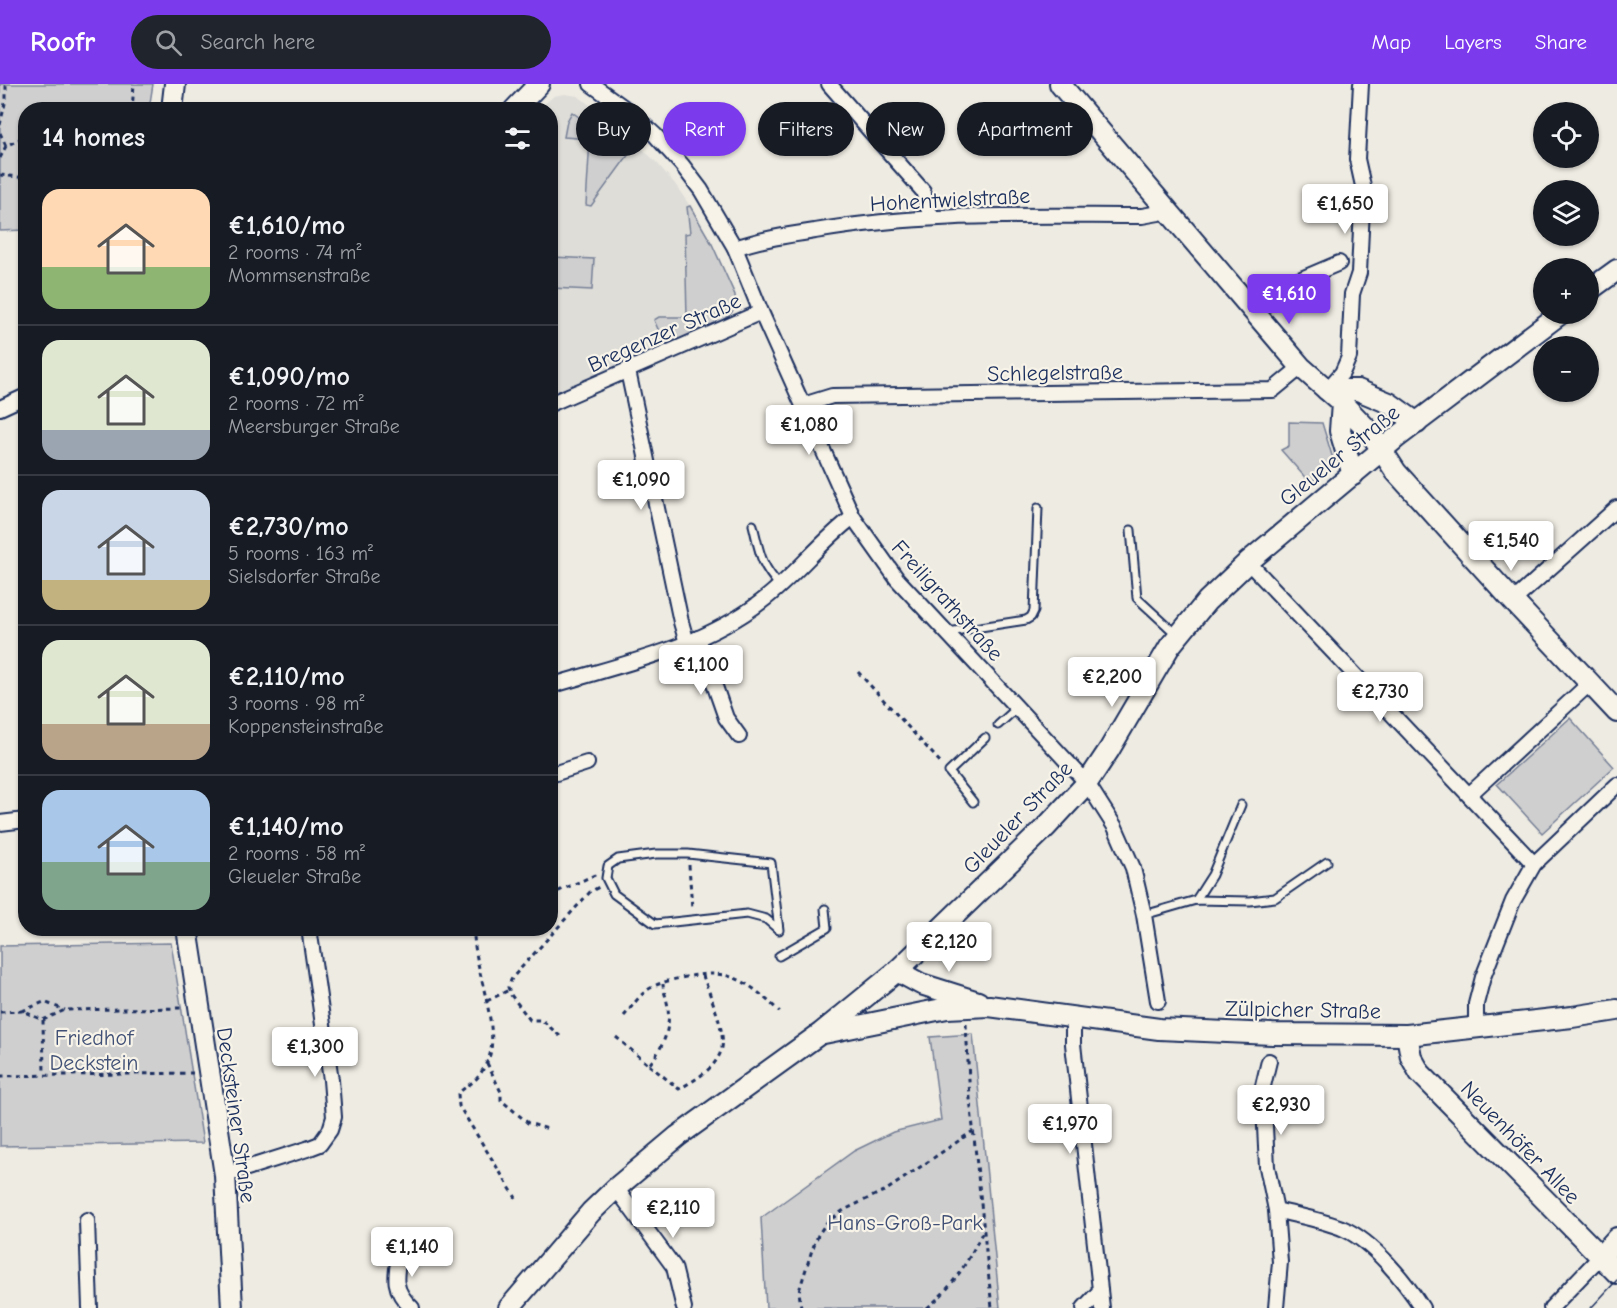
<!DOCTYPE html>
<meta charset="utf-8">
<style>
:root{--surface:#171b24;--page:#20242c;--text:#f1f3f6;--muted:#9ea1a6;--line:#363941;--accent:#7c3aed}
body{margin:0;font-family:"Comic Neue",sans-serif;background:var(--page);color:var(--text);height:100vh;display:flex;flex-direction:column;font-size:22px;white-space:nowrap}
*{box-sizing:border-box;margin:0}
p{font-size:20px;color:var(--muted)}
.icon{flex:none;width:33px;height:33px;fill:none;stroke:currentColor;stroke-width:2;stroke-linecap:round;stroke-linejoin:round}
.map{position:relative;flex:1;overflow:hidden}
.drawer{position:absolute;left:18px;top:18px;width:540px;height:834px;display:flex;flex-direction:column;background:var(--surface);border-radius:24px;box-shadow:0 2px 4px #0004}
.drawer>*{flex:none}
.banner{position:absolute;left:576px;top:18px;width:570px;height:54px;display:flex;gap:12px}
.controls{position:absolute;left:1533px;top:18px;display:grid;gap:12px}
.controls a{display:grid;place-items:center;width:66px;height:66px;border-radius:50%;background:var(--surface);box-shadow:0 2px 4px #0004;font-size:30px}
.price{position:absolute;translate:-50% -51px;padding:0 14px;border-radius:6px;background:#fff;color:#222;font-size:20px;line-height:39px;filter:drop-shadow(0 2px 3px #0008)}
.price::after{content:'';position:absolute;left:50%;top:36px;width:18px;height:14px;margin-left:-9px;background:inherit;clip-path:polygon(0 0,100% 0,50% 100%)}
.price.current{background:var(--accent);color:#fff}
ul{padding:0;list-style:none}
li{display:flex;align-items:center;gap:18px;height:150px;padding:0 24px}
li+li{border-top:2px solid var(--line)}
li span{display:grid;place-items:center;flex:none;width:168px;height:120px;border-radius:18px;color:#555}
li>.icon{margin-inline-start:auto}
span .icon{width:72px;height:72px;fill:#fffc;stroke-width:1}
li b{font-size:26px}
h2{display:flex;justify-content:space-between;align-items:center;height:72px;padding:0 24px;font-size:26px}
.tag{padding:0 21px;border-radius:27px;background:var(--surface);box-shadow:0 2px 4px #0004;font-size:21px;line-height:54px}
.tag.current{background:var(--accent);color:#fff}
header{display:flex;align-items:center;gap:36px;box-sizing:border-box;height:84px;padding:0 30px;background:var(--accent);color:#fff}
header strong{font-size:28px}
nav{display:flex;gap:33px;margin-inline-start:auto;font-size:21px}
.search{width:420px;height:54px;background:var(--page);display:flex;align-items:center;gap:15px;box-sizing:border-box;padding:0 21px;border-radius:33px;color:var(--muted);font-size:22px}
.map>svg:first-child{display:block}
.built{fill:#deddd8}
.green{fill:#cfcfcf;stroke:#757f96;stroke-width:1.5}
.lines{fill:none;stroke-linecap:round;stroke-linejoin:round}
.lane-casing{stroke:#1b2f5e;stroke-width:11}
.street-casing{stroke:#1b2f5e;stroke-width:18}
.secondary-casing{stroke:#1b2f5e;stroke-width:24}
.path{stroke:#1b2f5e;stroke-width:3;stroke-dasharray:4.5 4.5;stroke-linecap:butt}
.lane{stroke:#f7f3e8;stroke-width:7}
.street{stroke:#f7f3e8;stroke-width:14}
.secondary{stroke:#f7f3e8;stroke-width:20}
.tram{stroke:#1b2f5e;stroke-width:1.5}
.labels{text-anchor:middle;stroke-width:4.5;stroke-linejoin:round;paint-order:stroke}
.street-label{font-size:22px;fill:#1b2f5e;stroke:#f7f3e8}
.park-label{font-size:22px;fill:#3f4f75;stroke:#f7f3e8}
</style>
<header>
<strong>Roofr</strong>
<div class="search"><svg class="icon" aria-label="search" viewBox="0 0 24 24"><circle cx="10" cy="10" r="6"/><path d="M15 15l6 6"/></svg>Search here</div>
<nav><a>Map</a><a>Layers</a><a>Share</a></nav>
</header>
<div class="map">
<svg width="1617" height="1224" viewBox="0 0 1617 1224">
<rect width="100%" height="100%" fill="#eeebe2"/>
<filter id="ink" filterUnits="userSpaceOnUse"><feTurbulence type="fractalNoise" baseFrequency=".0167" numOctaves="2"/><feDisplacementMap in="SourceGraphic" scale="12" xChannelSelector="R" yChannelSelector="G"/><feConvolveMatrix kernelMatrix="1 2 1 2 8 2 1 2 1" color-interpolation-filters="sRGB"/></filter>
<g filter="url(#ink)">
<!-- built -->
<polygon class="built" points="565,10 578,12 622,45 657,79 675,100 690,122 712,160 735,211 736,218 734,226 723,237 551,313 550,26 537,26 554,12"/>
<!-- green -->
<g class="green">
<polygon points="0,0 153,0 149,25 26,26 25,146 0,147"/>
<polygon points="572,28 613,58 622,45 637,59 591,122 586,121 590,55 564,53 567,37"/>
<path d="M 690,122 L 712,160 L 735,211 C 735,216 736,221 734,225 C 727,240 682,255 666,263 L 654,236 L 659,233 L 687,233 L 685,150 L 690,149 L 687,123 Z"/>
<polygon points="552,173 594,175 592,206 551,204"/>
<polygon points="1289,338 1322,339 1334,378 1310,399 1281,366 1289,362"/>
<polygon points="1570,634 1614,683 1542,749 1497,700"/>
<polygon points="171,859 203,1059 0,1062 0,862"/>
<polygon points="973,950 1000,1224 766,1224 761,1134 854,1067 893,1048 941,1036 930,953"/>
</g>
<g class="lines">
<!-- lane casing -->
<g class="lane-casing">
<g id="lane">
<path d="M 753,441 C 760,469 760,480 780,502"/>
<polyline points="1131,446 1137,514 1176,550"/>
<polyline points="948,548 1026,536 1031,533 1034,527 1038,424"/>
<polyline points="998,641 1017,624"/>
<polyline points="973,718 949,688 985,654"/>
<polygon points="656,770 688,770 771,779 779,846 766,835 747,830 655,840 614,810 606,794 608,782 618,775"/>
<polyline points="1196,816 1212,791 1241,721"/>
<polyline points="1144,831 1196,816 1250,817 1275,814 1327,778"/>
<polyline points="779,872 827,844 825,825"/>
</g>
</g>
<!-- street casing -->
<g class="street-casing">
<g id="street">
<polyline points="591,0 630,28 655,51 682,81 701,106 735,164 761,228 853,433 897,495 1087,699 1115,743 1133,784 1144,831 1158,917"/>
<polyline points="829,0 923,107 931,133"/>
<path d="M 735,164 C 761,155 788,151 815,147 C 923,128 1032,132 1142,132 L 1159,129 L 1168,125"/>
<polyline points="1245,219 1339,179"/>
<polyline points="628,287 681,538 687,559"/>
<polyline points="1327,306 1342,289 1349,273 1352,210 1359,189 1363,102 1357,75 1361,0"/>
<polyline points="550,320 761,228"/>
<polyline points="803,321 832,312 1273,306 1301,283"/>
<polyline points="0,324 26,312"/>
<polyline points="1248,478 1534,780"/>
<polyline points="1513,517 1617,424"/>
<polyline points="698,554 726,634 739,652"/>
<path d="M 550,602 C 622,580 702,564 762,517 C 795,492 820,458 853,433"/>
<polyline points="550,691 587,679"/>
<polyline points="1470,710 1589,600"/>
<polyline points="0,739 26,736"/>
<polyline points="1073,933 1073,960 1102,1224"/>
<polyline points="1476,945 1476,920 1483,893 1513,817 1534,780 1617,701"/>
<polyline points="1269,977 1263,1002 1267,1083 1276,1126 1280,1178 1276,1224"/>
<polyline points="225,1091 307,1065 320,1060 330,1046 334,1033 331,996 309,844"/>
<polyline points="616,1104 674,1183 684,1224"/>
<path d="M 1276,1126 C 1298,1132 1323,1136 1344,1145 C 1373,1158 1405,1197 1422,1224"/>
<polyline points="87,1136 90,1224"/>
<path d="M 400,1168 C 395,1193 392,1206 412,1224"/>
<polyline points="1084,1224 1100,1207"/>
<polyline points="1551,1224 1600,1173"/>
</g>
</g>
<!-- secondary casing -->
<g class="secondary-casing">
<g id="secondary">
<polyline points="1060,0 1301,283 1342,319 1370,348 1396,388 1513,517 1617,628"/>
<polyline points="172,26 175,0"/>
<polyline points="514,26 539,0"/>
<polyline points="1588,207 1617,186"/>
<polyline points="1327,306 1358,306 1389,319 1417,339"/>
<polyline points="1342,319 1340,347 1353,391"/>
<polyline points="187,844 225,1091 232,1224"/>
<polyline points="897,887 921,900 978,918"/>
<polyline points="824,949 947,924 989,922 1159,945 1272,950 1407,951 1572,933 1617,926"/>
<polyline points="1407,951 1411,973 1420,989 1617,1189"/>
<polyline points="1600,1173 1617,1154"/>
<polyline points="509,1224 591,1128 616,1104 678,1052 821,949 897,887 1047,742 1087,699 1109,666 1170,562 1207,517 1248,478 1396,354 1560,230"/>
</g>
</g>
<!-- path -->
<g class="path">
<polyline points="132,26 134,0"/>
<polyline points="0,41 6,15 6,0"/>
<polyline points="0,49 6,62"/>
<polyline points="0,74 6,62 26,52"/>
<polyline points="0,91 26,94"/>
<polyline points="858,588 942,680"/>
<polyline points="689,781 692,825"/>
<polyline points="550,811 597,790"/>
<path d="M 474,844 C 472,881 502,945 488,976 C 485,982 480,992 475,996 C 470,1001 463,1004 458,1010 L 459,1022 L 516,1114"/>
<polyline points="487,917 509,906"/>
<polyline points="22,927 44,918 65,926"/>
<polyline points="0,928 22,927 43,936 65,926 182,924"/>
<path d="M 624,932 C 631,924 638,913 646,907 C 655,900 670,896 681,894 C 730,883 745,895 780,928"/>
<polyline points="43,936 44,990"/>
<polyline points="966,940 970,1015 992,1224"/>
<polyline points="560,952 542,936 530,936 511,911 508,903 512,894 590,808 599,803"/>
<path d="M 616,953 L 649,981 C 664,962 672,943 667,918 C 666,912 663,906 663,900"/>
<polyline points="487,979 501,1008 501,1016 528,1039 548,1045"/>
<path d="M 649,981 L 679,1005 C 695,996 715,985 721,967 C 728,950 708,907 702,889"/>
<polyline points="0,992 193,989"/>
<polyline points="801,1224 799,1207 812,1166 818,1151 827,1138 844,1126 888,1105 973,1047"/>
<path d="M 927,1224 C 952,1204 968,1178 982,1149"/>
</g>
<!-- lane -->
<use href="#lane" class="lane"/>
<!-- street -->
<use href="#street" class="street"/>
<!-- secondary -->
<use href="#secondary" class="secondary"/>
<!-- tram -->
<polyline class="tram" points="1591,1224 1617,1196"/>
</g>
</g>
<g class="labels">
<!-- street labels -->
<g class="street-label">
<text transform="translate(950 115) rotate(-3)" y="8">Hohentwielstraße</text>
<text transform="translate(664 248) rotate(-24)" y="8">Bregenzer Straße</text>
<text transform="translate(1055 288) rotate(-1)" y="8">Schlegelstraße</text>
<text transform="translate(1339 371) rotate(-39)" y="8">Gleueler Straße</text>
<text transform="translate(948 516) rotate(48)" y="8">Freiligrathstraße</text>
<text transform="translate(1017 733) rotate(-46)" y="8">Gleueler Straße</text>
<text transform="translate(1303 925) rotate(1)" y="8">Zülpicher Straße</text>
<text transform="translate(237 1031) rotate(82)" y="8">Decksteiner Straße</text>
<text transform="translate(1521 1058) rotate(46)" y="8">Neuenhöfer Allee</text>
</g>
<!-- park labels -->
<g class="park-label">
<text x="94" y="961">Friedhof<tspan x="94" dy="25">Deckstein</tspan></text>
<text x="905" y="1146">Hans-Groß-Park</text>
</g>
</g>
</svg>
<div class="controls">
<a><svg class="icon" aria-label="locate" viewBox="0 0 24 24"><circle cx="12" cy="12" r="6"/><path d="M12 2v4M12 18v4M2 12h4M18 12h4"/></svg></a>
<a><svg class="icon" aria-label="layers" viewBox="0 0 24 24"><path d="M12 4l9 5-9 5-9-5zM3 14l9 5 9-5"/></svg></a>
<a>+</a>
<a>−</a>
</div>
<b class="price" style="left:1345px;top:151px">€1,650</b>
<b class="price current" style="left:1289px;top:241px">€1,610</b>
<b class="price" style="left:809px;top:372px">€1,080</b>
<b class="price" style="left:641px;top:427px">€1,090</b>
<b class="price" style="left:1511px;top:488px">€1,540</b>
<b class="price" style="left:701px;top:612px">€1,100</b>
<b class="price" style="left:1112px;top:624px">€2,200</b>
<b class="price" style="left:1380px;top:639px">€2,730</b>
<b class="price" style="left:949px;top:889px">€2,120</b>
<b class="price" style="left:315px;top:994px">€1,300</b>
<b class="price" style="left:1281px;top:1052px">€2,930</b>
<b class="price" style="left:1070px;top:1071px">€1,970</b>
<b class="price" style="left:673px;top:1155px">€2,110</b>
<b class="price" style="left:412px;top:1194px">€1,140</b>
<div class="banner">
<a class="tag">Buy</a>
<a class="tag current">Rent</a>
<a class="tag">Filters</a>
<a class="tag">New</a>
<a class="tag">Apartment</a>
</div>
<section class="drawer">
<h2>14 homes<svg class="icon" aria-label="filters" viewBox="0 0 24 24"><path d="M4 7h16M4 17h16"/><circle cx="9" cy="7" r="2"/><circle cx="15" cy="17" r="2"/></svg></h2>
<ul>
<li><span style="background:linear-gradient(#ffd9b3 65%,#8fb573 0)"><svg class="icon" aria-label="home" viewBox="0 0 24 24"><path d="M3 11l9-7 9 7M6 9v11h12V9"/></svg></span><div><b>€1,610/mo</b><p>2 rooms · 74 m²</p><p>Mommsenstraße</p></div></li>
<li><span style="background:linear-gradient(#dfe7d0 75%,#9aa5b1 0)"><svg class="icon" aria-label="home" viewBox="0 0 24 24"><path d="M3 11l9-7 9 7M6 9v11h12V9"/></svg></span><div><b>€1,090/mo</b><p>2 rooms · 72 m²</p><p>Meersburger Straße</p></div></li>
<li><span style="background:linear-gradient(#c9d6e8 75%,#c2b280 0)"><svg class="icon" aria-label="home" viewBox="0 0 24 24"><path d="M3 11l9-7 9 7M6 9v11h12V9"/></svg></span><div><b>€2,730/mo</b><p>5 rooms · 163 m²</p><p>Sielsdorfer Straße</p></div></li>
<li><span style="background:linear-gradient(#dfe7d0 70%,#b9a48a 0)"><svg class="icon" aria-label="home" viewBox="0 0 24 24"><path d="M3 11l9-7 9 7M6 9v11h12V9"/></svg></span><div><b>€2,110/mo</b><p>3 rooms · 98 m²</p><p>Koppensteinstraße</p></div></li>
<li><span style="background:linear-gradient(#a9c7e8 60%,#7fa58c 0)"><svg class="icon" aria-label="home" viewBox="0 0 24 24"><path d="M3 11l9-7 9 7M6 9v11h12V9"/></svg></span><div><b>€1,140/mo</b><p>2 rooms · 58 m²</p><p>Gleueler Straße</p></div></li>
</ul>
</section>
</div>
